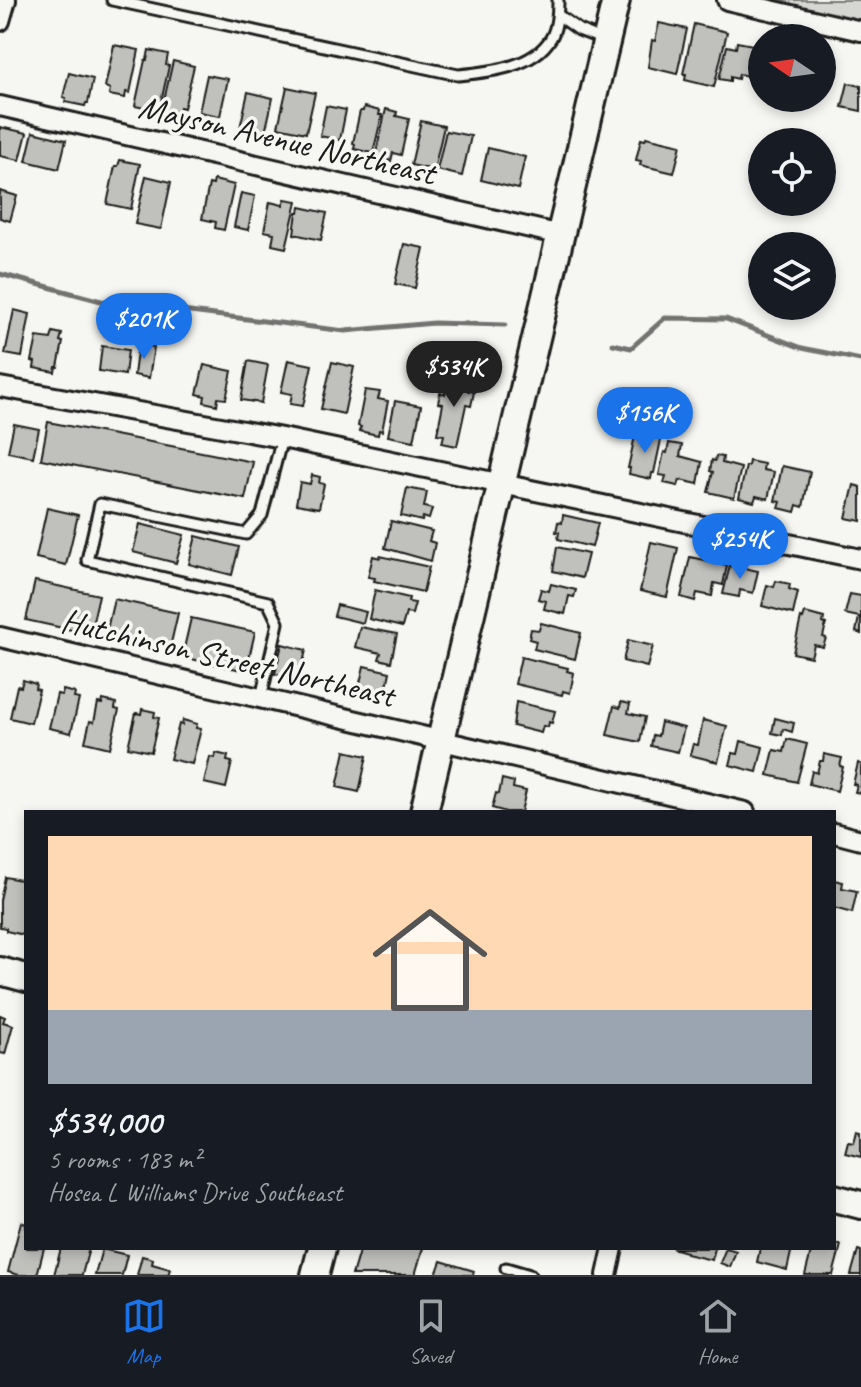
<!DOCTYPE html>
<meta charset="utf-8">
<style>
:root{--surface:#171b24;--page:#242831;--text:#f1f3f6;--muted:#9ea1a6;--line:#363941;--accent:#1a73e8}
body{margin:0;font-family:Caveat,sans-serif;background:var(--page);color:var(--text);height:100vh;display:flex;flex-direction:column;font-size:30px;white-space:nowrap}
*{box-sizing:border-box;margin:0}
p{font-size:26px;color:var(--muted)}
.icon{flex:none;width:44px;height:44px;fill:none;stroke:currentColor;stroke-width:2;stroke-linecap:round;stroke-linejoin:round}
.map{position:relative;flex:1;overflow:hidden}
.drawer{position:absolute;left:24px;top:810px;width:812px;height:440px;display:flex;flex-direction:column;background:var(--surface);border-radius:0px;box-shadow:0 4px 12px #0003}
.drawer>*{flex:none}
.needle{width:52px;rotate:283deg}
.controls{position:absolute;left:748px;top:24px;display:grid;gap:16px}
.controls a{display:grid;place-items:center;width:88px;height:88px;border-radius:50%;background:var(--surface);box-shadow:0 4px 12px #0003;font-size:40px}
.price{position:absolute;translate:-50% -68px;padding:0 18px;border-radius:28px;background:var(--accent);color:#fff;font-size:26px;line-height:52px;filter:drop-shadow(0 2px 4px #0008)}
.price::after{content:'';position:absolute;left:50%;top:48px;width:24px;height:18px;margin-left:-12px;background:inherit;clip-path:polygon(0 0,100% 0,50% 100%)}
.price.on{background:#222;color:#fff}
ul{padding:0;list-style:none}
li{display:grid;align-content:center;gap:16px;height:424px;padding:0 24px}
li span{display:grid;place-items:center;height:248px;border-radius:0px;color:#555}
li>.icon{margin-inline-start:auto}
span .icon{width:144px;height:144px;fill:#fffc;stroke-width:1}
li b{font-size:34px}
.tab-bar{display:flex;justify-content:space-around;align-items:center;height:112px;border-top:2px solid var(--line);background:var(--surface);font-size:22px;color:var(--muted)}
.tab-bar a{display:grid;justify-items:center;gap:4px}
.tab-bar .on{color:var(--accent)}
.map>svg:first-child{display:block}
.green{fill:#d6d6d2;stroke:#797977;stroke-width:2}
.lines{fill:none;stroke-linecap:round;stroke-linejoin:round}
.stream{stroke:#727271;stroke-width:5}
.building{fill:#c0c0bd;stroke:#1c1c1c;stroke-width:2}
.lane-casing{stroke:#1c1c1c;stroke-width:15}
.street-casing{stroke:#1c1c1c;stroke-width:24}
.secondary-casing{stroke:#1c1c1c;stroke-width:32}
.lane{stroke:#f6f6f2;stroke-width:9}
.street{stroke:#f6f6f2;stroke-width:18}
.secondary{stroke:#f6f6f2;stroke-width:26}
.labels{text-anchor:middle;stroke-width:7;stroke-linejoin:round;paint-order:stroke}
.street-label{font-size:34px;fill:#1c1c1c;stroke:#f6f6f2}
</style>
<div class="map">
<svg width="861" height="1275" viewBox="0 0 861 1275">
<rect width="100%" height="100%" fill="#f6f6f2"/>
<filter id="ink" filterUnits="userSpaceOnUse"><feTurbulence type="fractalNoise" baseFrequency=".0125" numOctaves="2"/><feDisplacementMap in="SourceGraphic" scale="16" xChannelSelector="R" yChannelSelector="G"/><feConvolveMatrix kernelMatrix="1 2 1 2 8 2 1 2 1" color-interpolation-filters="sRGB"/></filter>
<g filter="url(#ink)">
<!-- green -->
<polygon class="green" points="765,0 861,0 861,22"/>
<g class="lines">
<!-- stream -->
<g class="stream">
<polyline points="0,274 101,301 345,331 434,323 505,325"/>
<polyline points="613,344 631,348 665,318 726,319 802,348 861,360"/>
</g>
</g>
<!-- building -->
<g class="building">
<polygon points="659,23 687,29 677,74 648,67 652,40 655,41"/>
<polygon points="694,24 727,32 714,87 685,80 686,74 683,74"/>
<polygon points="737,42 753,45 752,51 757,53 752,77 739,74 738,79 730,77 730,81 719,79 727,46 736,48"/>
<polygon points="114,45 139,50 130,93 126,92 125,98 109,95 110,89 105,87"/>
<polygon points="149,50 168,54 166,65 169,66 159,111 135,106 145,60 147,60"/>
<polygon points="173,61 194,66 184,108 180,107 179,113 162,109"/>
<polygon points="69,73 93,79 88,103 86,103 85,106 65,102 66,98 63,97"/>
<polygon points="207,75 228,79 220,116 199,112"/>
<polygon points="848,83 861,86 861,111 842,107"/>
<polygon points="287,87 315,93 306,133 278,127"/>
<polygon points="248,92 273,98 265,133 240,128"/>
<polygon points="326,106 346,110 340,140 320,136"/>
<polygon points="364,107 380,111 379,115 382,115 373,153 354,149 355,144 353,143 360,111 363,111"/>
<polygon points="386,109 397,112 396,116 409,119 401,155 393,153 391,161 375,157"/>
<polygon points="421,121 444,126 434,170 411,165"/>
<polygon points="0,127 27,133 20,160 0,156"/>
<polygon points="446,131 471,136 462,176 437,170"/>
<polygon points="33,132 66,140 59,169 26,161"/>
<polygon points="646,137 681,145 674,173 640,165 641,161 636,160 641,139 645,140"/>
<polygon points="488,148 525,157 518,189 481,180"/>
<polygon points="120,160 140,164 131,209 107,204 115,166 118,166"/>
<polygon points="146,176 171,182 161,229 135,224"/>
<polygon points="214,180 234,185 224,230 215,228 216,222 202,219 209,184 213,185"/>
<polygon points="0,191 17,196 10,221 0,218"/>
<polygon points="241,193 255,196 248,230 234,227"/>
<polygon points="285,199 297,201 286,248 272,245 274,233 264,231 270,202 283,205"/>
<polygon points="300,207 327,213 321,240 294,234 297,212 299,212"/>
<polygon points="404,244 424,248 415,288 395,284"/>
<polygon points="14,310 30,314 22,357 5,354"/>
<polygon points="53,332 62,334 60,341 63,342 58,367 56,367 55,372 34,368 35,362 32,361 37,337 51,339"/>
<polygon points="138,344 154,347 149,378 134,375"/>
<polygon points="102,346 128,350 125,375 99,371"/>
<polygon points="288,360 312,365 303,406 290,404 292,394 281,392"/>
<polygon points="248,361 268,365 261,403 241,400"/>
<polygon points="332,362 354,367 344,414 321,409"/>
<polygon points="204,365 232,371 226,399 218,398 217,405 204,402 205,396 197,394"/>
<polygon points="449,376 470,380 468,391 474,392 471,406 466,405 457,446 442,443 444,435 437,434 443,404 438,403 440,393 445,394"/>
<polygon points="365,390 380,392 378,399 388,401 382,431 379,430 378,435 359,431 361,427 358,426"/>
<polygon points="395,401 421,406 414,441 388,436"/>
<polygon points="48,422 253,462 245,499 41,459"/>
<polygon points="14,424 39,429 33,457 8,452"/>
<polygon points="643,430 662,435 654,473 652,473 651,479 629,474 630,468 628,468 635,436 641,438"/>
<polygon points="669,443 682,445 680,456 702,462 698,484 680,480 678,486 664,483 666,476 659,475 664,452 667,453"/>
<polygon points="716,456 723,457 722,463 741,468 734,498 708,492 713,472 710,471 712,460 715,461"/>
<polygon points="749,461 764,464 763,470 774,472 768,499 756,496 754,502 739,498 746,466 748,466"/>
<polygon points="782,466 810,472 803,507 797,505 795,512 779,508 781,502 775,501"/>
<polygon points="312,475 320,477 319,483 324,484 319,508 296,504 300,482 310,484"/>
<polygon points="854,485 861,487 861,521 846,518"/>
<polygon points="407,488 427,492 424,507 432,509 429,519 423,517 422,521 401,516"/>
<polygon points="47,508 78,515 66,565 36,558"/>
<polygon points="563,515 598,523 592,547 558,539 559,532 556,532 558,522 562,523"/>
<polygon points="391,521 432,531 429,541 435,543 431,561 385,548"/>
<polygon points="140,524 184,535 176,563 133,552"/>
<polygon points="196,536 239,547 232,575 189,564"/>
<polygon points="651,542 678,548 667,597 640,591"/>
<polygon points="557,547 588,554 582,578 553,571"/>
<polygon points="373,556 380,558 380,556 429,567 423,592 374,581 375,578 368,577"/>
<polygon points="690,557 727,565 723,585 714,583 712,596 697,593 695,601 681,597"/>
<polygon points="730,565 758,571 753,593 740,590 739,597 723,594"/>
<polygon points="35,581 99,595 90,634 26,620"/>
<polygon points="776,581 790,584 789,589 798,592 793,614 762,606 767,585 774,587"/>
<polygon points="551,584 576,590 574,597 569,596 565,614 544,609 546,601 538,599 541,589 549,591"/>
<polygon points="375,590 409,598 408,602 415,603 412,614 406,613 402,627 369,619"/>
<polygon points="850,594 861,596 861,634 856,632 859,617 845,614"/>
<polygon points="114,599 178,613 169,652 105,638"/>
<polygon points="337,605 366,612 363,623 334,616"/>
<polygon points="805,613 824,618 823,623 826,624 823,637 826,638 823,647 814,645 811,657 793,653 801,618 803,619"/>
<polygon points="191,618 255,632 246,671 182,657"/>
<polygon points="541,623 581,633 575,659 534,649 536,641 529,639 531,629 539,630"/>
<polygon points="360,627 397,634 391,662 379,659 381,653 355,647"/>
<polygon points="628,640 653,646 647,667 623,661"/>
<polygon points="282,644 306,650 299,680 275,674"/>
<polygon points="521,657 568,668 567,671 574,673 570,693 563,691 562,695 515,684"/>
<polygon points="364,666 390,672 386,691 359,687"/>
<polygon points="23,680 36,684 35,689 39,690 31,723 10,718 17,686 21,687"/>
<polygon points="63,690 75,693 74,698 79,699 71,733 49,728 57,694 62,695"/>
<polygon points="103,700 116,703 115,709 119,710 110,748 85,742 90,721 94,722 98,703 102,704"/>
<polygon points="516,702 555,711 552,723 549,722 548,727 543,726 541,733 513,726"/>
<polygon points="621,702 630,704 628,713 645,717 640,742 607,735 614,706 620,708"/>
<polygon points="142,709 155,712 154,717 159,718 151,752 128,747 136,713 141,714"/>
<polygon points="775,718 794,723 792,732 783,729 782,735 772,733"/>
<polygon points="183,720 197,724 196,728 201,729 192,764 170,759 179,724 182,725"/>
<polygon points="703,720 727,726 718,762 690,755 693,744 698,745"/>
<polygon points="661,722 684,728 678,752 651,746 653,735 658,736"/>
<polygon points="787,739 807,744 797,782 768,775 774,750 784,752"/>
<polygon points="741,741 763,747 757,772 730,765 733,753 738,754"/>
<polygon points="345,751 367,756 359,792 337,787"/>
<polygon points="216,753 228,756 227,761 232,762 226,788 204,783 210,757 215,758"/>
<polygon points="824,754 842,758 840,766 843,767 837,791 809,784 812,771 817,773 820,761 823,761"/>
<polygon points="858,763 861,764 861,793 855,792 857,785 853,784"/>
<polygon points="502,779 514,782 513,788 526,791 521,812 506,812 492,808 496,793 499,794"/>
<polygon points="5,877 26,881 26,925 24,935 6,931 6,928 0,927 0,900"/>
<polygon points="834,880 843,882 842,888 857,891 852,913 834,908"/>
<polygon points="0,1015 5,1017 3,1022 13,1025 5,1054 0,1053"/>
<polygon points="857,1130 861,1131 861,1157 845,1153 848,1141 854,1142"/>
<polygon points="21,1222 26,1224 26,1248 44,1248 37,1275 19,1275 8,1272"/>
<polygon points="834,1244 841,1245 833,1275 805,1275 812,1248 834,1248"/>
<polygon points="61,1248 89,1248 82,1275 54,1275"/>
<polygon points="360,1248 423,1248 415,1275 352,1275"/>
<polygon points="672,1248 715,1248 712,1260 686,1254 686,1252"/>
<polygon points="726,1248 736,1251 730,1267 720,1263"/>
<polygon points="760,1248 792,1248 787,1270 757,1262"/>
<polygon points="102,1249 127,1255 122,1275 95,1275"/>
<polygon points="858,1250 861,1251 861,1275 851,1275"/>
<polygon points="142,1256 153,1259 152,1264 170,1269 168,1275 137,1275"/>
<polygon points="441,1261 474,1271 473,1275 436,1275"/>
</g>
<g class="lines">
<!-- lane casing -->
<g class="lane-casing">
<g id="lane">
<path d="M 112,0 L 458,75 C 489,72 533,68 551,38 C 557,28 558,12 558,0"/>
<polyline points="558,15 579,30 604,40"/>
<polyline points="261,698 278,623 268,602 87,560 100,504 246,534 262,515 282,438"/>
<polyline points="506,1268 530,1275"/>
</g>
</g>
<!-- street casing -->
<g class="street-casing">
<g id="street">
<polyline points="727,0 861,31"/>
<polyline points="0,21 6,0"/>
<polyline points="0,106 561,235"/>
<polyline points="0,387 282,438 861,559"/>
<polyline points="0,637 745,812"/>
<polyline points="834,833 861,840"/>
<polyline points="607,1275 613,1248"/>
</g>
</g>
<!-- secondary casing -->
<g class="secondary-casing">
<g id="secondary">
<polyline points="424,812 616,0"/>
<polyline points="0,971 26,978"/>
<polyline points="834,1198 861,1205"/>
<polyline points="315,1275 322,1248"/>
</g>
</g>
<!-- lane -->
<use href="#lane" class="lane"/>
<!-- street -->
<use href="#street" class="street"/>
<!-- secondary -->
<use href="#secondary" class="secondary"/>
</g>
</g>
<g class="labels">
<!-- street labels -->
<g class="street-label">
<text transform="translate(287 139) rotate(13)" y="12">Mayson Avenue Northeast</text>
<text transform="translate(228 657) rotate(13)" y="12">Hutchinson Street Northeast</text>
</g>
</g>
</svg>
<div class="controls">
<a><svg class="needle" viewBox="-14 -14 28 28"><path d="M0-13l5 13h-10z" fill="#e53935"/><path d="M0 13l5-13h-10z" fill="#9ea1a6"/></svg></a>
<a><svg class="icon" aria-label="locate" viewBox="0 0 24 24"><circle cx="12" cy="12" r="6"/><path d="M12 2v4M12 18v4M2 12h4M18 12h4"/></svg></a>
<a><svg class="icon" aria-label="layers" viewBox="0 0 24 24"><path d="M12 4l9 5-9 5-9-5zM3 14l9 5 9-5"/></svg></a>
</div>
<b class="price" style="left:144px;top:361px">$201K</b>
<b class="price on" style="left:454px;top:409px">$534K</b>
<b class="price" style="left:645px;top:455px">$156K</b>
<b class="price" style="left:740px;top:581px">$254K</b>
<section class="drawer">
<ul>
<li><span style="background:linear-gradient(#ffd9b3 70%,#9aa5b1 0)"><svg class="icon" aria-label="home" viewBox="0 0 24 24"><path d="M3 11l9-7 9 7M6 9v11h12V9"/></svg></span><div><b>$534,000</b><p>5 rooms · 183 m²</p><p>Hosea L Williams Drive Southeast</p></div></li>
</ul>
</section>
</div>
<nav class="tab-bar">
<a class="on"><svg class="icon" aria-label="map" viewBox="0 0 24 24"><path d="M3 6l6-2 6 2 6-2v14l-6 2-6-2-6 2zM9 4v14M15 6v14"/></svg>Map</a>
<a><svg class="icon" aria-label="saved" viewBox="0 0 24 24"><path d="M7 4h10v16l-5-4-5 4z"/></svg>Saved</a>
<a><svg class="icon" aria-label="home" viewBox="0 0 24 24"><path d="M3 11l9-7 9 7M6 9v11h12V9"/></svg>Home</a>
</nav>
